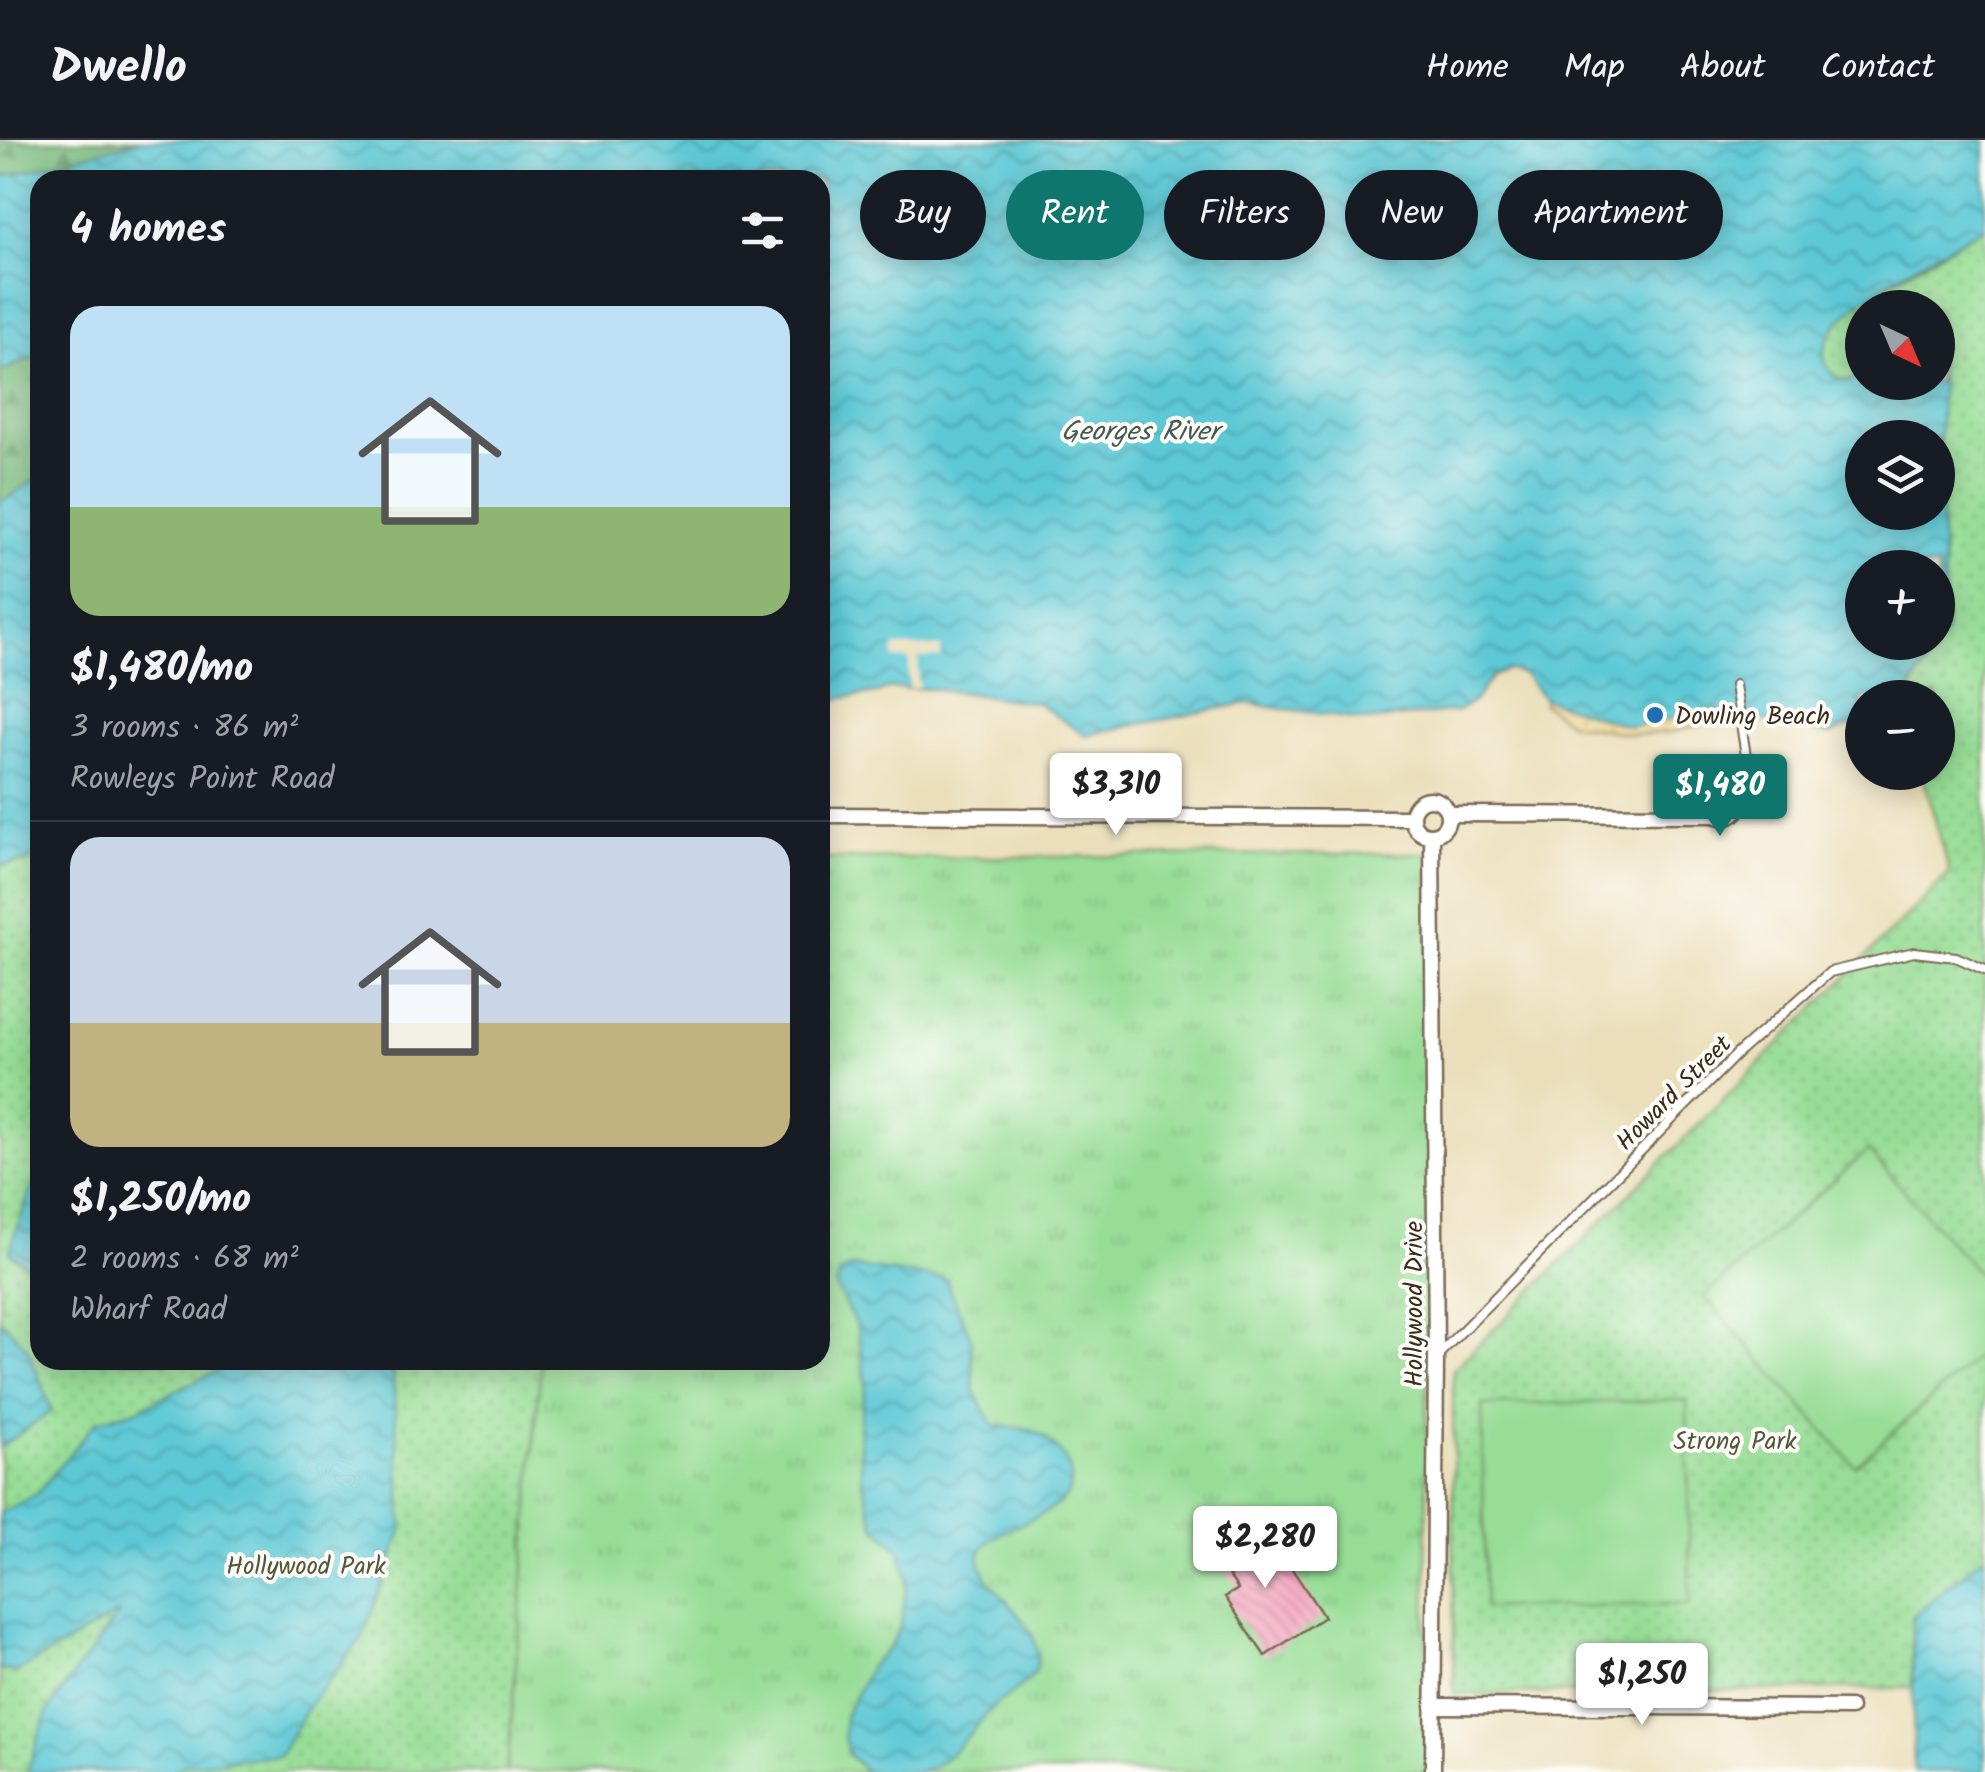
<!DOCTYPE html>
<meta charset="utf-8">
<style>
:root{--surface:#171b24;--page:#242831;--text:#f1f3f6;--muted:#9ea1a6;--line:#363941;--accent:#0f766e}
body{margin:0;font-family:Kalam,sans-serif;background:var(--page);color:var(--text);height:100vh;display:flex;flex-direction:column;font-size:38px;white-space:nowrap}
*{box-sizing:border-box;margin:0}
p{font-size:32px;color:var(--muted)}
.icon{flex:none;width:55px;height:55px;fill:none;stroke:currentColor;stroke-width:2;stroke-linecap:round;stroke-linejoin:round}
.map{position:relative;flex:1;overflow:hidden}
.drawer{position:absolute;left:30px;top:30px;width:800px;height:1200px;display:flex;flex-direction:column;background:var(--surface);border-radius:30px;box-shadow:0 5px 25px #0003}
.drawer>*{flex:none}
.top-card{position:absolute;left:860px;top:30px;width:950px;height:90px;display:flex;gap:20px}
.needle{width:65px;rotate:136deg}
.fabs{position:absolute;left:1845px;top:150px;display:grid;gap:20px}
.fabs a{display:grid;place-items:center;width:110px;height:110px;border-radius:50%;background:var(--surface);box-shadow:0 5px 25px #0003;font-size:50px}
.price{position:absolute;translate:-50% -85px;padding:0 22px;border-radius:10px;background:#fff;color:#222;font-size:32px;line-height:65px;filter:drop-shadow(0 2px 5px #0008)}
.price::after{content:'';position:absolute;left:50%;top:60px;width:30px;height:22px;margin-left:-15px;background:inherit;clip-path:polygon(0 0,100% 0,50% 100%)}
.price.current{background:var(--accent);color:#fff}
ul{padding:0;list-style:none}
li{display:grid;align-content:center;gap:20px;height:530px;padding:0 40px}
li+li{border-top:2px solid var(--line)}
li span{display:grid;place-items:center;height:310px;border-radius:30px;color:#555}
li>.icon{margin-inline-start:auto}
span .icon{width:180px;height:180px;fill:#fffc;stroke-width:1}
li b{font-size:42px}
h2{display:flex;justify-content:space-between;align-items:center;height:120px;padding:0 40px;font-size:42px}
.tag{padding:0 35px;border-radius:45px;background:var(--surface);box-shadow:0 5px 25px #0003;font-size:35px;line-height:90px}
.tag.current{background:var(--accent);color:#fff}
header{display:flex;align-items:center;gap:60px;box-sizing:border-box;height:140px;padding:0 50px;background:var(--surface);border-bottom:2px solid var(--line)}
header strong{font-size:48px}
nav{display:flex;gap:55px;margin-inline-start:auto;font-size:35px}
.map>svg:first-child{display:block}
.grass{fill:url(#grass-tufts);stroke:#69845a;stroke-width:2.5}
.forest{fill:url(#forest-firs);stroke:#5a734e;stroke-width:2.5}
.sand{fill:url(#sand-dots);stroke:#94825e;stroke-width:2.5}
.park{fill:url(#park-dots);stroke:#69845a;stroke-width:2.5}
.pitch{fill:#97dd96;stroke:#69845a;stroke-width:2.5}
.water{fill:url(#water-waves);stroke:#4c7a7a;stroke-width:2.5;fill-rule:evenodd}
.pier{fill:#ebdfbb}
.building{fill:url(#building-back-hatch)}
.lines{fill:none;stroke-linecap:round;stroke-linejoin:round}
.service-casing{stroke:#796955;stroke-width:12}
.minor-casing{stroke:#796955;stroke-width:19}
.service{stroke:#fff;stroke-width:8}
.minor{stroke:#fff;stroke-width:14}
.poi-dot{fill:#1f6fb2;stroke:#fdfcf7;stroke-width:4}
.labels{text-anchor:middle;stroke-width:8;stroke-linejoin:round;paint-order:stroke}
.poi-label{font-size:25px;fill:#3b2a1e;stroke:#fdfcf7;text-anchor:start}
.street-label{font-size:25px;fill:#3b2a1e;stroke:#fdfcf7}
.park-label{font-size:25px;fill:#52573c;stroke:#fdfcf7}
.water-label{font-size:28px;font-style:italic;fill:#455a55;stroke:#fdfcf7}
</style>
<header>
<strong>Dwello</strong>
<nav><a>Home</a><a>Map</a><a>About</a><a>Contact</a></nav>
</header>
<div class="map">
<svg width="1985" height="1632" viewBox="0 0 1985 1632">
<defs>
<pattern id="grass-tufts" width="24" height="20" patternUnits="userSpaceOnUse" patternTransform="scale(2.5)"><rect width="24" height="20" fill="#97dd96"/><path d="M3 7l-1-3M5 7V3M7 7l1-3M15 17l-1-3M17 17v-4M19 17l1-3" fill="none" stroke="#83be81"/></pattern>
<pattern id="forest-firs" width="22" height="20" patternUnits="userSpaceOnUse" patternTransform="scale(2.5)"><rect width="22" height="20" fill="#79bc7f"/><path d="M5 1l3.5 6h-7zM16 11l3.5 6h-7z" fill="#649967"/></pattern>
<pattern id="sand-dots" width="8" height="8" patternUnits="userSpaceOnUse" patternTransform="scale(2.5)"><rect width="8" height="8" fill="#eeda9e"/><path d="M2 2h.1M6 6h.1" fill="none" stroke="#cdbb88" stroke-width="1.8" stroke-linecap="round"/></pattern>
<pattern id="park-dots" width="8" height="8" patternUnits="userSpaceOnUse" patternTransform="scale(2.5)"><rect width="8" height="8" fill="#97dd96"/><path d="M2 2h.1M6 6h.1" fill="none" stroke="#83be81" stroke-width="1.8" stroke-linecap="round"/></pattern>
<pattern id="water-waves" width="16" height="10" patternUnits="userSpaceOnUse" patternTransform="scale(2.5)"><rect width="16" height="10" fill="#5dc9d6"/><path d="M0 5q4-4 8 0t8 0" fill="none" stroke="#4ea3ad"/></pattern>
<pattern id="building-back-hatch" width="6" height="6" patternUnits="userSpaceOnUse" patternTransform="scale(2.5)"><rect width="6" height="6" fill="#f5abc4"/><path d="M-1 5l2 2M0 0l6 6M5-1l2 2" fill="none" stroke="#d393a8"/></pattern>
</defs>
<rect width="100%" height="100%" fill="#fdfcf7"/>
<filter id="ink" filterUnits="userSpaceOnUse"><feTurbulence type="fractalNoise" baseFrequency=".01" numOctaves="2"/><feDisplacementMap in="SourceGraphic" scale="20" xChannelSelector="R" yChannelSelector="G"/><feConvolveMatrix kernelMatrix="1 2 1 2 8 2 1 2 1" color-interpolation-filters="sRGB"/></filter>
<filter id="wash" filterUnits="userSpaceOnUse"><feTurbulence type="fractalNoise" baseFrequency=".0048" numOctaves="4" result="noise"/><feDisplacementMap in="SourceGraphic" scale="40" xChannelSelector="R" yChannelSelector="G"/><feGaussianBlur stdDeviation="2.25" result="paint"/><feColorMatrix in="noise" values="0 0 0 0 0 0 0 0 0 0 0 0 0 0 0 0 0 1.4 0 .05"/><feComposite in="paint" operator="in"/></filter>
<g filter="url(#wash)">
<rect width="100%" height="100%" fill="#ebdfbb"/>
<!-- grass -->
<polygon class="grass" points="1429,713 1426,1632 507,1632 541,1220 820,1220 820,719"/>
<!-- forest -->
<g class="forest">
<polygon points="0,0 141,0 0,38"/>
<polygon points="40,214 40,338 0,362 0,232"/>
</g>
<!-- sand -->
<polygon class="sand" points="1750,553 1751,578 1728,577 1673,592 1634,595 1570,583 1543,564 1544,559 1612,570"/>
<!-- park -->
<g class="park">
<path d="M 1985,87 L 1985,1415 L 1912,1477 L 1912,1548 L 1454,1554 L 1453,1230 L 1950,733 L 1922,633 L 1938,632 L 1938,558 L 1906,557 L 1946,492 L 1939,336 L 1938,168 L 1862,168 L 1862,236 C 1843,249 1819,231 1823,207 C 1825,197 1833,188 1839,181 C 1858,160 1879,149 1903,135 C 1931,119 1957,102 1985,87 Z"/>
<polygon points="40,719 40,1220 541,1220 507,1632 0,1632 0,726"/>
</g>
<!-- pitch -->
<g class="pitch">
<polygon points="1868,1010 1985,1141 1985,1210 1855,1326 1704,1156"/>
<polygon points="1687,1260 1690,1464 1485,1468 1482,1265"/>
</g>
<!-- water -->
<g class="water">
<path d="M 141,0 L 1985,0 L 1985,87 C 1950,106 1808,175 1825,222 C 1829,233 1836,239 1847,242 L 1862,236 L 1862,242 L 1938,242 L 1938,226 L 1941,247 L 1939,336 L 1946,492 L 1906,557 L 1862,558 L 1862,581 L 1830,595 L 1717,570 L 1630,587 L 1544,559 L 1524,534 L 1508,529 L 1492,536 L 1475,560 L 1458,571 L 1367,581 L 1247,563 L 1084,595 L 1038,563 L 934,549 L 889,548 L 877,553 L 820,561 L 820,40 L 40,40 L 40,214 L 0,232 L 0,38 ZM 1862,298 L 1938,298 L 1938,372 L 1862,372 ZM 1862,428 L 1938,428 L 1938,502 L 1862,502 Z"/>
<polygon points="40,338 40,719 0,726 0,362"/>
<polygon points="40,1037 40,1136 9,1112 34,1041"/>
<path d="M 853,1127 L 945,1139 L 971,1198 L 974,1250 L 993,1285 C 1005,1289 1019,1286 1031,1290 C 1044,1295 1058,1308 1065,1320 C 1099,1379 985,1380 980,1415 C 976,1441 1027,1472 1035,1503 C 1038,1513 1040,1524 1034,1533 C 1026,1546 1005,1556 993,1567 C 971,1588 952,1624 919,1632 C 903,1632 882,1632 866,1632 L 849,1615 L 844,1597 L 845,1576 L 871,1525 L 890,1507 L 901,1485 L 908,1438 L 899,1409 L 875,1385 L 862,1339 L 859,1286 L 866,1244 L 857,1187 L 836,1147 L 839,1133 Z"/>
<polygon points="0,1179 28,1209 52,1271 0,1307"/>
<polygon points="239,1220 392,1220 403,1389 362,1498 307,1568 280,1615 183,1625 172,1632 27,1632 48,1570 119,1473 17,1532 0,1530 0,1373 37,1354 96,1281 136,1270"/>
<polygon points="1985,1415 1985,1632 1914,1632 1912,1477"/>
</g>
<!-- pier -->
<polygon class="pier" points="894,507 941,507 941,517 918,518 918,548 909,548 909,519 894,519"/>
<g id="blocks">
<!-- building -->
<polygon class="building" points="1243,1386 1256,1405 1270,1396 1324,1477 1265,1516 1225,1457 1238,1449 1210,1408"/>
</g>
</g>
<g filter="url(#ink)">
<use href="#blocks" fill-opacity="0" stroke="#796955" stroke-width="2.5"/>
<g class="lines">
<!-- service casing -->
<g class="service-casing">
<g id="service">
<polyline points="1735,545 1746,616 1739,650"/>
<polyline points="1436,1217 1738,913 1830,832 1914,812 1956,817 1985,830"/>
</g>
</g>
<!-- minor casing -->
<g class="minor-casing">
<g id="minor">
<circle cx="1723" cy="659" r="18"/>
<circle cx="1430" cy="677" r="18"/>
<polyline points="1448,674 1713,675"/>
<polyline points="820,675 1412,678"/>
<polyline points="1432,695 1436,1217 1433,1632"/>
<polyline points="1433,1566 1850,1568"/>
</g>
</g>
<!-- service -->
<use href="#service" class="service"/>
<!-- minor -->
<use href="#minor" class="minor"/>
</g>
</g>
<!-- markers -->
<circle class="poi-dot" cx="1655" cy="575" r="10"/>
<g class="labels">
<!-- poi labels -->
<g class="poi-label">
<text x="1675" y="584">Dowling Beach</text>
</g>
<!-- street labels -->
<g class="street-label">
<text transform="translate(1673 952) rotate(-45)" y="9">Howard Street</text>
<text transform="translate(1413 1164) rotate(-90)" y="9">Hollywood Drive</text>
</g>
<!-- park labels -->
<g class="park-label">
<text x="1735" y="1309">Strong Park</text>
<text x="306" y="1434">Hollywood Park</text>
</g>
<!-- water labels -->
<g class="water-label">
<text x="1140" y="300">Georges River</text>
</g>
</g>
</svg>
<div class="fabs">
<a><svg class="needle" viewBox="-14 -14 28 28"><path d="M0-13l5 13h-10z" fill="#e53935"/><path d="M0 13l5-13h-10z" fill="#9ea1a6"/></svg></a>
<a><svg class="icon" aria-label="layers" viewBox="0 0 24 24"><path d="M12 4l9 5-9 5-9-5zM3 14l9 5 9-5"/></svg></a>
<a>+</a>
<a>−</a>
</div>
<b class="price" style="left:1116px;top:698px">$3,310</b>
<b class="price current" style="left:1720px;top:699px">$1,480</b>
<b class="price" style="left:1265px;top:1451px">$2,280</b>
<b class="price" style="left:1642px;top:1588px">$1,250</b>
<div class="top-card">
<a class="tag">Buy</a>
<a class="tag current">Rent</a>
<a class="tag">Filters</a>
<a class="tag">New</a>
<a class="tag">Apartment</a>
</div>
<section class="drawer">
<h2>4 homes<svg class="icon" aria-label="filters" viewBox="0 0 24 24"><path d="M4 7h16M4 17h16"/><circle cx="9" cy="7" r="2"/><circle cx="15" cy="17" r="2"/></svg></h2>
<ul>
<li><span style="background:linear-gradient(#bfe0f5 65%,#8fb573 0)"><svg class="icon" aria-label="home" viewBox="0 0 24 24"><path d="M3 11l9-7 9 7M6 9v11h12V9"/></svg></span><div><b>$1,480/mo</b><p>3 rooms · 86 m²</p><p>Rowleys Point Road</p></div></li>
<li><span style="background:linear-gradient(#c9d6e8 60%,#c2b280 0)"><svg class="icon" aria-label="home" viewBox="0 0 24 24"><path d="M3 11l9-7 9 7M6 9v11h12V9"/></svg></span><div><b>$1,250/mo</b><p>2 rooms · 68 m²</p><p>Wharf Road</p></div></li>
</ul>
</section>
</div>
